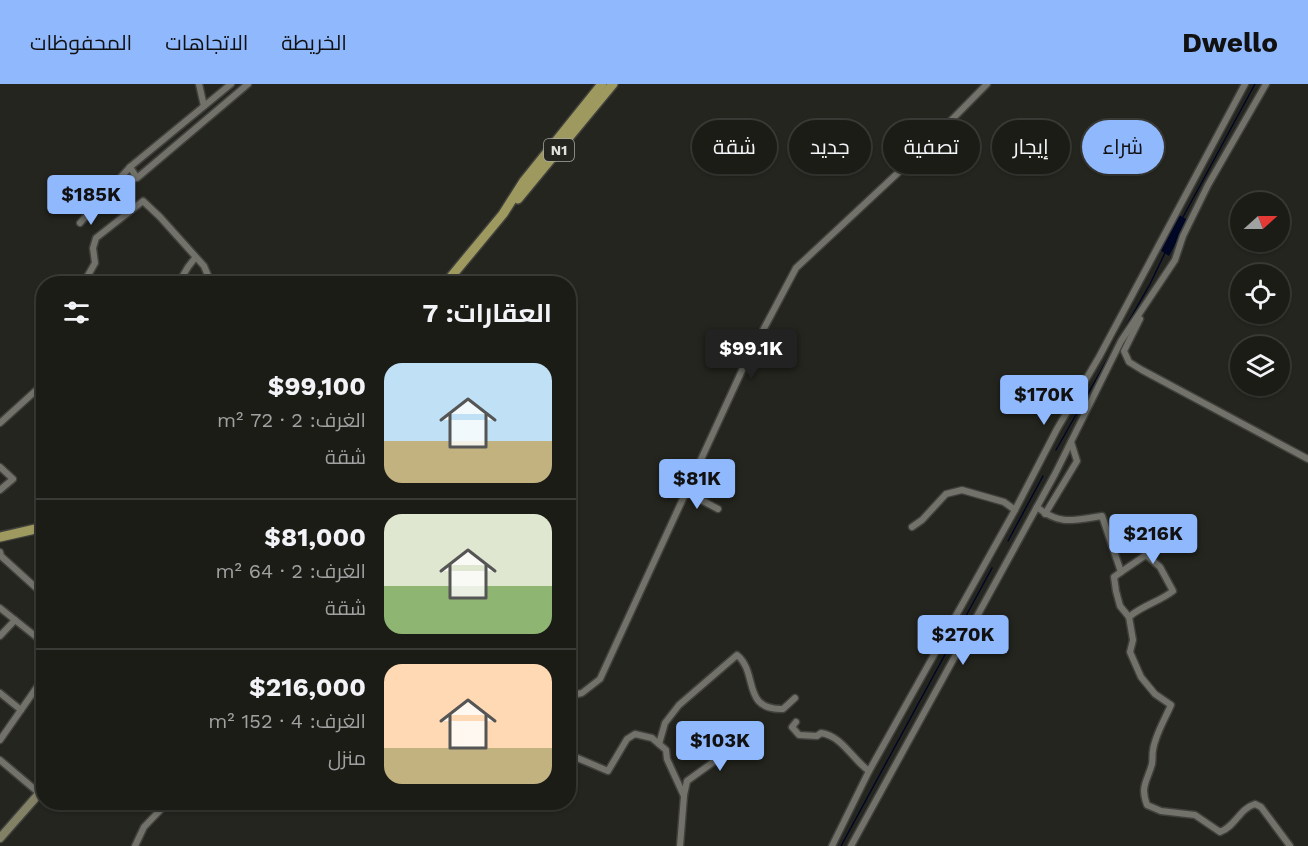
<!DOCTYPE html>
<html lang="ar">
<meta charset="utf-8">
<style>
:root{--surface:#1c1c17;--page:#252520;--text:#f1f3f6;--muted:#a0a1a1;--line:#3a3a36;--accent:#90b8fd}
body{margin:0;font-family:"Work Sans",Cairo,sans-serif;background:var(--page);color:var(--text);direction:rtl;height:100vh;display:flex;flex-direction:column;font-size:22px;white-space:nowrap}
*{box-sizing:border-box;margin:0}
p{font-size:20px;color:var(--muted)}
.icon{flex:none;width:33px;height:33px;fill:none;stroke:currentColor;stroke-width:2;stroke-linecap:round;stroke-linejoin:round}
.map{position:relative;flex:1;overflow:hidden;direction:ltr}
.drawer{position:absolute;left:36px;top:192px;width:540px;height:534px;display:flex;flex-direction:column;background:var(--surface);border-radius:24px;box-shadow:0 2px 4px #0004,0 0 0 2px var(--line);direction:rtl}
.drawer>*{flex:none}
.top-card{position:absolute;left:594px;top:36px;width:570px;height:54px;direction:rtl;display:flex;gap:12px}
.needle{width:39px;rotate:69deg}
.controls{position:absolute;left:1230px;top:108px;display:grid;gap:12px}
.controls a{display:grid;place-items:center;width:60px;height:60px;border-radius:50%;background:var(--surface);box-shadow:0 2px 4px #0004,0 0 0 2px var(--line);font-size:30px}
.price{position:absolute;translate:-50% -51px;padding:0 14px;border-radius:6px;background:var(--accent);color:#111;font-size:20px;line-height:39px;filter:drop-shadow(0 2px 3px #0008)}
.price::after{content:'';position:absolute;left:50%;top:36px;width:18px;height:14px;margin-left:-9px;background:inherit;clip-path:polygon(0 0,100% 0,50% 100%)}
.price.current{background:#222;color:#fff}
ul{padding:0;list-style:none}
li{display:flex;align-items:center;gap:18px;height:150px;padding:0 24px}
li+li{border-top:2px solid var(--line)}
li span{display:grid;place-items:center;flex:none;width:168px;height:120px;border-radius:18px;color:#555}
li>.icon{margin-inline-start:auto}
span .icon{width:72px;height:72px;fill:#fffc;stroke-width:1}
li b{font-size:26px}
h2{display:flex;justify-content:space-between;align-items:center;height:72px;padding:0 24px;font-size:26px}
.tag{padding:0 21px;border-radius:27px;background:var(--surface);box-shadow:0 2px 4px #0004,0 0 0 2px var(--line);font-size:21px;line-height:54px}
.tag.current{background:var(--accent);color:#111}
header{display:flex;align-items:center;gap:36px;box-sizing:border-box;height:84px;padding:0 30px;background:var(--accent);color:#111}
header strong{font-size:28px}
nav{display:flex;gap:33px;margin-inline-start:auto;font-size:21px}
.map>svg:first-child{display:block}
.water{fill:#000725}
.lines{fill:none;stroke-linecap:round;stroke-linejoin:round}
.stream{stroke:#000725;stroke-width:1.5}
.minor-casing{stroke:#40403c;stroke-width:9}
.secondary-casing{stroke:#40403c;stroke-width:11}
.trunk-casing{stroke:#40403c;stroke-width:12}
.minor{stroke:#72726b;stroke-width:6}
.secondary{stroke:#828166;stroke-width:8}
.trunk{stroke:#9e995f;stroke-width:9}
.labels{text-anchor:middle;stroke-width:4.5;stroke-linejoin:round;paint-order:stroke}
.shield{fill:#25251f;stroke:#a8a8a3;stroke-width:1.5}
.shield-label{font-size:14px;font-weight:bold;fill:#e0e0dc}
</style>
<header>
<strong>Dwello</strong>
<nav><a>الخريطة</a><a>الاتجاهات</a><a>المحفوظات</a></nav>
</header>
<div class="map">
<svg width="1308" height="762" viewBox="0 0 1308 762">
<rect width="100%" height="100%" fill="#25251f"/>
<!-- water -->
<polygon class="water" points="1179,131 1188,136 1169,172 1160,166"/>
<g class="lines">
<!-- stream -->
<g class="stream">
<polyline points="1183,133 1255,0"/>
<polyline points="1056,366 1150,200 1165,169"/>
<polyline points="1008,457 1043,392"/>
<polyline points="841,762 992,484"/>
</g>
<!-- minor casing -->
<g class="minor-casing">
<g id="minor">
<polyline points="199,0 204,22"/>
<polyline points="130,83 137,94 248,0"/>
<polyline points="80,139 130,83 231,0"/>
<polyline points="83,200 95,179 93,164 96,154 143,117 160,133 204,182 209,194 208,200"/>
<polyline points="178,200 188,183 195,174"/>
<polyline points="1140,235 1124,267 1129,278 1142,286 1308,375"/>
<polyline points="0,339 42,301 44,303"/>
<polyline points="0,383 13,395 0,406"/>
<polyline points="686,408 718,425"/>
<path d="M 1037,423 C 1060,442 1074,436 1102,432 L 1121,488 L 1114,493 L 1116,507 L 1120,522 L 1129,533 L 1133,556 L 1130,568 L 1141,593 L 1155,610 L 1171,621 C 1165,635 1155,651 1153,666 C 1152,671 1153,675 1152,680 C 1147,698 1140,702 1147,721 L 1161,727 L 1195,731 L 1220,748 C 1236,742 1239,725 1255,720 L 1261,723 L 1290,762"/>
<polyline points="1045,430 1077,377 1071,358"/>
<polyline points="912,443 922,436 946,410 962,406 1004,418 1015,426"/>
<polyline points="0,468 1,472 44,511"/>
<polyline points="1121,488 1159,462 1179,458"/>
<polyline points="0,524 44,559"/>
<path d="M 1129,533 C 1143,521 1159,518 1173,507 L 1160,483 L 1146,471"/>
<polyline points="0,552 15,536"/>
<polyline points="0,609 21,626"/>
<polyline points="568,612 582,609 600,595 744,282 796,184 916,72 987,0"/>
<path d="M 796,638 L 792,643 L 799,651 L 817,652 L 821,649 C 842,652 852,675 869,687"/>
<polyline points="0,656 44,593"/>
<path d="M 659,660 L 665,639 L 679,621 L 737,571 C 759,589 741,626 783,625 L 795,614"/>
<polyline points="568,670 608,687 627,655 635,650 652,654 666,666 667,675 684,712 680,762"/>
<polyline points="0,676 39,709"/>
<polyline points="684,711 687,697 744,656"/>
<polyline points="135,762 144,743 168,718"/>
<polyline points="832,762 869,687 1015,426 1057,345 1099,273 1245,0"/>
<polyline points="851,762 1055,390 1121,257 1175,176 1183,152 1208,101 1266,0"/>
</g>
</g>
<!-- secondary casing -->
<g class="secondary-casing">
<polyline id="secondary" points="0,754 44,704"/>
</g>
<!-- trunk casing -->
<g class="trunk-casing">
<g id="trunk">
<polyline points="518,115 613,0"/>
<polyline points="445,200 503,130 524,97 602,0"/>
<polyline points="0,453 44,443"/>
</g>
</g>
<!-- minor -->
<use href="#minor" class="minor"/>
<!-- secondary -->
<use href="#secondary" class="secondary"/>
<!-- trunk -->
<use href="#trunk" class="trunk"/>
</g>
<g class="labels">
<!-- shield labels -->
<rect class="shield" x="544" y="55" width="30" height="22" rx="4.5"/>
<g class="shield-label">
<text x="559" y="71">N1</text>
</g>
</g>
</svg>
<div class="controls">
<a><svg class="needle" viewBox="-14 -14 28 28"><path d="M0-13l5 13h-10z" fill="#e53935"/><path d="M0 13l5-13h-10z" fill="#a0a1a1"/></svg></a>
<a><svg class="icon" aria-label="locate" viewBox="0 0 24 24"><circle cx="12" cy="12" r="6"/><path d="M12 2v4M12 18v4M2 12h4M18 12h4"/></svg></a>
<a><svg class="icon" aria-label="layers" viewBox="0 0 24 24"><path d="M12 4l9 5-9 5-9-5zM3 14l9 5 9-5"/></svg></a>
</div>
<b class="price" style="left:91px;top:142px">$185K</b>
<b class="price current" style="left:751px;top:296px">$99.1K</b>
<b class="price" style="left:1044px;top:342px">$170K</b>
<b class="price" style="left:697px;top:426px">$81K</b>
<b class="price" style="left:1153px;top:481px">$216K</b>
<b class="price" style="left:963px;top:582px">$270K</b>
<b class="price" style="left:720px;top:688px">$103K</b>
<div class="top-card">
<a class="tag current">شراء</a>
<a class="tag">إيجار</a>
<a class="tag">تصفية</a>
<a class="tag">جديد</a>
<a class="tag">شقة</a>
</div>
<section class="drawer">
<h2>العقارات: 7<svg class="icon" aria-label="filters" viewBox="0 0 24 24"><path d="M4 7h16M4 17h16"/><circle cx="9" cy="7" r="2"/><circle cx="15" cy="17" r="2"/></svg></h2>
<ul>
<li><span style="background:linear-gradient(#bfe0f5 65%,#c2b280 0)"><svg class="icon" aria-label="home" viewBox="0 0 24 24"><path d="M3 11l9-7 9 7M6 9v11h12V9"/></svg></span><div><b>$99,100</b><p>الغرف: 2 · 72 m²</p><p>شقة</p></div></li>
<li><span style="background:linear-gradient(#dfe7d0 60%,#8fb573 0)"><svg class="icon" aria-label="home" viewBox="0 0 24 24"><path d="M3 11l9-7 9 7M6 9v11h12V9"/></svg></span><div><b>$81,000</b><p>الغرف: 2 · 64 m²</p><p>شقة</p></div></li>
<li><span style="background:linear-gradient(#ffd9b3 70%,#c2b280 0)"><svg class="icon" aria-label="home" viewBox="0 0 24 24"><path d="M3 11l9-7 9 7M6 9v11h12V9"/></svg></span><div><b>$216,000</b><p>الغرف: 4 · 152 m²</p><p>منزل</p></div></li>
</ul>
</section>
</div>
